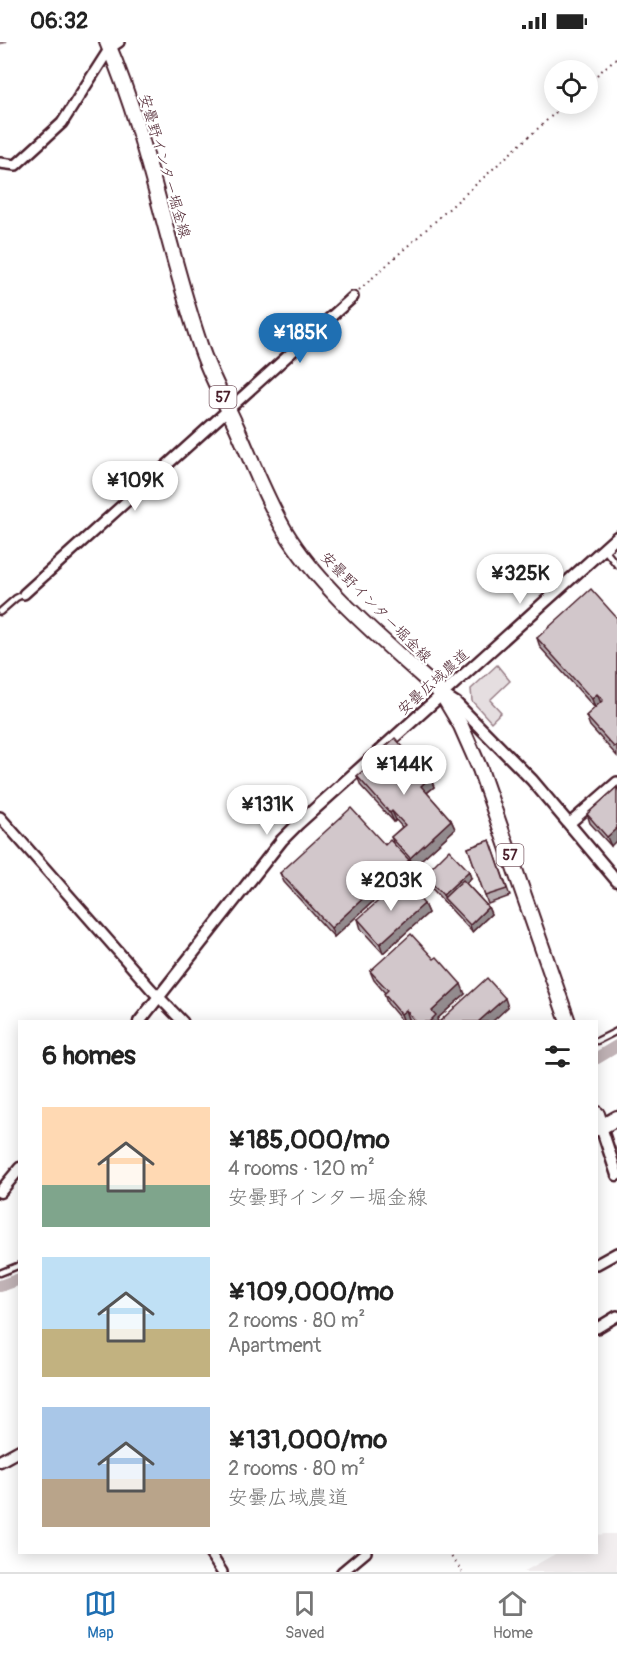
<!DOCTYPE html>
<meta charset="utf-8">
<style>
:root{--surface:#fff;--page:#f6f6f6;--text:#222;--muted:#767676;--line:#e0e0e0;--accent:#1f6fb2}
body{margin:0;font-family:Pangolin,"Klee One",sans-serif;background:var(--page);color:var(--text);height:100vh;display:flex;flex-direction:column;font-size:22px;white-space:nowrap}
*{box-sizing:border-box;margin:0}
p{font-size:20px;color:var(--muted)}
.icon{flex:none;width:33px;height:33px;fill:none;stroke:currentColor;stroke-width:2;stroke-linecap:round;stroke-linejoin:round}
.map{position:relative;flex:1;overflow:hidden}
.sheet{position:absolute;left:18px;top:978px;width:580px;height:534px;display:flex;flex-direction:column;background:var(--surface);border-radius:0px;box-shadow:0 3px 15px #0003}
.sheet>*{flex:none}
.fabs{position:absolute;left:544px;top:18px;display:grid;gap:12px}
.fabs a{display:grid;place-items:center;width:54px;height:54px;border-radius:50%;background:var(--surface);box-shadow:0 3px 15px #0003;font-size:30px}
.price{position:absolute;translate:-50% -51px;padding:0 14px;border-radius:21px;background:#fff;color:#222;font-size:20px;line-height:39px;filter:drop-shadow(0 2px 3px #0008)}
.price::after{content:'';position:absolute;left:50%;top:36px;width:18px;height:14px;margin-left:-9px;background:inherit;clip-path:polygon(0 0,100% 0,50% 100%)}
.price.on{background:var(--accent);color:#fff}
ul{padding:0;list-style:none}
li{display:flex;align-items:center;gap:18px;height:150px;padding:0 24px}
li span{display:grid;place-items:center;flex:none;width:168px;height:120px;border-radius:0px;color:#555}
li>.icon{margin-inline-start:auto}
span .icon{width:72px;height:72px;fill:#fffc;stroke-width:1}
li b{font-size:26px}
h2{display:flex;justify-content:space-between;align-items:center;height:72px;padding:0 24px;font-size:26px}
.status{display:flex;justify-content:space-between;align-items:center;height:42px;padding:0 30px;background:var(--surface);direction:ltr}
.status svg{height:16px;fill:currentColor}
.tabs{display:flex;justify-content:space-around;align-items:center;height:84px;border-top:2px solid var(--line);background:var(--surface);font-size:16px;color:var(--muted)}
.tabs a{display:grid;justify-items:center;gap:3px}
.tabs .on{color:var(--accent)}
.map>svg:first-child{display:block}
.built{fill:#f2eeef}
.green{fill:#e5dee0;stroke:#987e86;stroke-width:1.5}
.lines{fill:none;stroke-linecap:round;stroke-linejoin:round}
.stream{stroke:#91787e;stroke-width:3}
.canal{stroke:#c1b3b6;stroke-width:12}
.service-casing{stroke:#4a1f2b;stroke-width:9}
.minor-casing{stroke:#4a1f2b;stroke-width:14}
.tertiary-casing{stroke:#4a1f2b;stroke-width:15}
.primary-casing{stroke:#4a1f2b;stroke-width:18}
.path{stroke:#4a1f2b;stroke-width:2;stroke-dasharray:1.5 4.5;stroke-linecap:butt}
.service{stroke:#fff;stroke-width:4.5}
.minor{stroke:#fff;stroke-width:9}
.tertiary{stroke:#fff;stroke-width:10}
.primary{stroke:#fff;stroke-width:14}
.wall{fill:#b5abaf;stroke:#4a1f2b;stroke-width:1.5}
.shaded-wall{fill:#938b8e;stroke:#4a1f2b;stroke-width:1.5}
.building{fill:#d2c7cb;stroke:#4a1f2b;stroke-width:1.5}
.labels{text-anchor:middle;stroke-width:4.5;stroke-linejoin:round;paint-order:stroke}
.shield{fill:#fff;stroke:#80626b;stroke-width:1.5}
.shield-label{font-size:14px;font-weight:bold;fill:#4a1f2b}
.street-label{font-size:15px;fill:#4a1f2b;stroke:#fff}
</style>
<div class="status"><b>06:32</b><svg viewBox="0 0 49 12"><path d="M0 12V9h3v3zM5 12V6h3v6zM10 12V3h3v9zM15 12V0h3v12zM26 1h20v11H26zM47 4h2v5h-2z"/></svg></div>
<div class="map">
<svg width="617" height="1530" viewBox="0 0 617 1530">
<rect width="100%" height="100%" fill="#fff"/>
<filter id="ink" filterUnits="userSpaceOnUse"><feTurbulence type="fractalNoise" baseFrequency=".0167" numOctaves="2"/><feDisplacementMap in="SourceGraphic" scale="12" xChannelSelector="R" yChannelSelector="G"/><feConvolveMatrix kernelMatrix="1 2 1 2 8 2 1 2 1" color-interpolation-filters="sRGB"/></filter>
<g filter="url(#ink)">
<!-- built -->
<polygon class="built" points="606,1492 617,1492 617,1530 523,1530 557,1511 597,1510 597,1493"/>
<!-- green -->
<polygon class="green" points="497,623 510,639 490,658 501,670 491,680 472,659 471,647"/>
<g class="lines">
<!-- stream -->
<polyline class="stream" points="0,1 5,0"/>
<!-- canal -->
<g class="canal">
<polyline points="597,1016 617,1004"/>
<polyline points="0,1244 20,1237"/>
</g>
<!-- service casing -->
<g class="service-casing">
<g id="service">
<polyline points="604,507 617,523"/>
<polyline points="0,570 16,556 24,552"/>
<polyline points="597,999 617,989"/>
<polyline points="0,1231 20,1223"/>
</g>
</g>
<!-- minor casing -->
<g class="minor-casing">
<g id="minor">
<polyline points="0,121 16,123 62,81 110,6 119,0"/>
<polyline points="24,552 353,255"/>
<polyline points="0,775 151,947 183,980"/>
<polyline points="570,781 617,740"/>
<polyline points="597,1222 617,1211"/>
<polyline points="597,1286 617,1274"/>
<polyline points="209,1510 222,1530"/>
<polyline points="342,1530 366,1510"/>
</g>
</g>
<!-- tertiary casing -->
<g class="tertiary-casing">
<g id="tertiary">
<polyline points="445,654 456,661 532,738 617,839"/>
<polyline points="139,980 282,798 298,782 617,495"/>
<polyline points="597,1088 601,1085 617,1133"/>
<polyline points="0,1150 20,1126"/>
<polyline points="0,1419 20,1408"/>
</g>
</g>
<!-- primary casing -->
<g class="primary-casing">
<g id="primary">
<path d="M 107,0 C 149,98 166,203 200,303 C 209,332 225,359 237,386 C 252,420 266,457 285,489 C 321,549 391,605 442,652 L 461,684 L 480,727 L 568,980"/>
<polyline points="597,1072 601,1085 617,1076"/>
</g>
</g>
<!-- path -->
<g class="path">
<polyline points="588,41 617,15"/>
<polyline points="359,248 565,62"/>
<polyline points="448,1510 462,1530"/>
</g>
<!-- service -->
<use href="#service" class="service"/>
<!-- minor -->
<use href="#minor" class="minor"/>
<!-- tertiary -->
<use href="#tertiary" class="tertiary"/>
<!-- primary -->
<use href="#primary" class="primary"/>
</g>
<!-- wall -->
<g class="wall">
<polygon points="617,576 617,714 590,684 586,674 595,666 540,605 537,596"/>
<polygon points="363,725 430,735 434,745 427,751 451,778 455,787 413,825 411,823 412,827 401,837 400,835 334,895 284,840 280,831 393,800 391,795 402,785 396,778 394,780 361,744 357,734 364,728"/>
<polygon points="617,745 611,804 590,781 587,772"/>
<polygon points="490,798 510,854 488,862 468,806"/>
<polygon points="424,833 471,836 466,841 488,865 491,872 472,890 426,840"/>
<polygon points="424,862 428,871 383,911 361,887 358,877"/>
<polygon points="370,929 465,952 437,977 438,980 411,980 409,977 406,980 403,980 387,961 384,952 385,951 374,938"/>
</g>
<!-- shaded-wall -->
<g class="shaded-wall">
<polygon points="597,652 601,661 595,666 592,657"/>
<polygon points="430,735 434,745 424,753 421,744"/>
<polygon points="392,769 396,778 394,780 390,771"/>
<polygon points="451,778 455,787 413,825 410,816"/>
<polygon points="617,786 617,798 611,804 607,795"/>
<polygon points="409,818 412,827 401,837 398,828"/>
<polygon points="396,826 400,835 334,895 331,886"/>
<polygon points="469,829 471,836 447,859 443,853"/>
<polygon points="424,862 428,871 383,911 380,902"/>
<polygon points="488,865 491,872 472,890 470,883"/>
<polygon points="461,942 465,952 437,977 438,980 429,980 432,969"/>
<polygon points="505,956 508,965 492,980 478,980"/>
<polygon points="406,968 409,977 406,980 404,980 401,972"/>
</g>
<!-- building -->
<g class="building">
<polygon points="591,547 617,576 617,703 614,705 586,674 603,658 597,652 592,657 537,596"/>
<polygon points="395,696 430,735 421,744 451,778 410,816 391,795 405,783 392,769 390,771 357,734 365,727 363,725"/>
<polygon points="617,745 617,786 607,795 587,772"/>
<polygon points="351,766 385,803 390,798 409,818 398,828 396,826 331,886 280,831"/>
<polygon points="490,798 507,847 485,854 468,806"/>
<polygon points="449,808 469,829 443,853 424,833"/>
<polygon points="403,837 424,862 380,902 358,877"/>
<polygon points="463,838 488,865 470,883 444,856"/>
<polygon points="411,892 434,917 437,915 461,942 432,969 436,973 429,980 416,980 406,968 401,972 384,952 388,948 370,929"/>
<polygon points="487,936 505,956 478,980 439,980"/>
</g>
</g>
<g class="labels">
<!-- shield labels -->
<g class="shield">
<rect x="209.5" y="344" width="27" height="22" rx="4.5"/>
<rect x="496.5" y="802" width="27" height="22" rx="4.5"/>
</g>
<g class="shield-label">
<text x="223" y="360">57</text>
<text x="510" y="818">57</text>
</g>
<!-- street labels -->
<g class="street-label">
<text transform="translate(165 124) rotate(74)" y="5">安曇野インター堀金線</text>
<text transform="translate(376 565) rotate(45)" y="5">安曇野インター堀金線</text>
<text transform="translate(433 640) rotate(-42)" y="5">安曇広域農道</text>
</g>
</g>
</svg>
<div class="fabs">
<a><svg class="icon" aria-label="locate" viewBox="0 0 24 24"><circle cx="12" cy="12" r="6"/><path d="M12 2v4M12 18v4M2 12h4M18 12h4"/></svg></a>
</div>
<b class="price on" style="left:300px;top:322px">¥185K</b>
<b class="price" style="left:135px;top:470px">¥109K</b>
<b class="price" style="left:520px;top:563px">¥325K</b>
<b class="price" style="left:404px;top:754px">¥144K</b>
<b class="price" style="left:267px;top:794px">¥131K</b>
<b class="price" style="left:391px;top:870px">¥203K</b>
<section class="sheet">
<h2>6 homes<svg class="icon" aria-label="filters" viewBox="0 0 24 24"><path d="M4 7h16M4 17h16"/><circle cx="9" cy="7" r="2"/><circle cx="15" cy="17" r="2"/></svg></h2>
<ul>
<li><span style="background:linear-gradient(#ffd9b3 65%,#7fa58c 0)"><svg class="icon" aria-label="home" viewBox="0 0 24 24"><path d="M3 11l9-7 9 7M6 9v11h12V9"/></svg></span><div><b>¥185,000/mo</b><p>4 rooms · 120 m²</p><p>安曇野インター堀金線</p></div></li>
<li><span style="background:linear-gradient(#bfe0f5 60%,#c2b280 0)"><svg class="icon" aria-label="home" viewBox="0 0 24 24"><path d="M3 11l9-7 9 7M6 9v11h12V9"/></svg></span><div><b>¥109,000/mo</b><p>2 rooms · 80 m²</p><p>Apartment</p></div></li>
<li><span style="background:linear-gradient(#a9c7e8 60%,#b9a48a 0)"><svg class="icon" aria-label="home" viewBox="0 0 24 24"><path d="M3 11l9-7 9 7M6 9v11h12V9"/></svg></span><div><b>¥131,000/mo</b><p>2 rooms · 80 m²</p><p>安曇広域農道</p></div></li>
</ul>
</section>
</div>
<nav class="tabs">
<a class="on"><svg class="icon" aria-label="map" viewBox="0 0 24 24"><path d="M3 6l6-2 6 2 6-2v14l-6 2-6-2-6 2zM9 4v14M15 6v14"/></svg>Map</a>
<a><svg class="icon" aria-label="saved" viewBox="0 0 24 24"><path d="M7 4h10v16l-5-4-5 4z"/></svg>Saved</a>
<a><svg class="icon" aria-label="home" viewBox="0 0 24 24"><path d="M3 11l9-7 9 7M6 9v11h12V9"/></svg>Home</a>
</nav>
